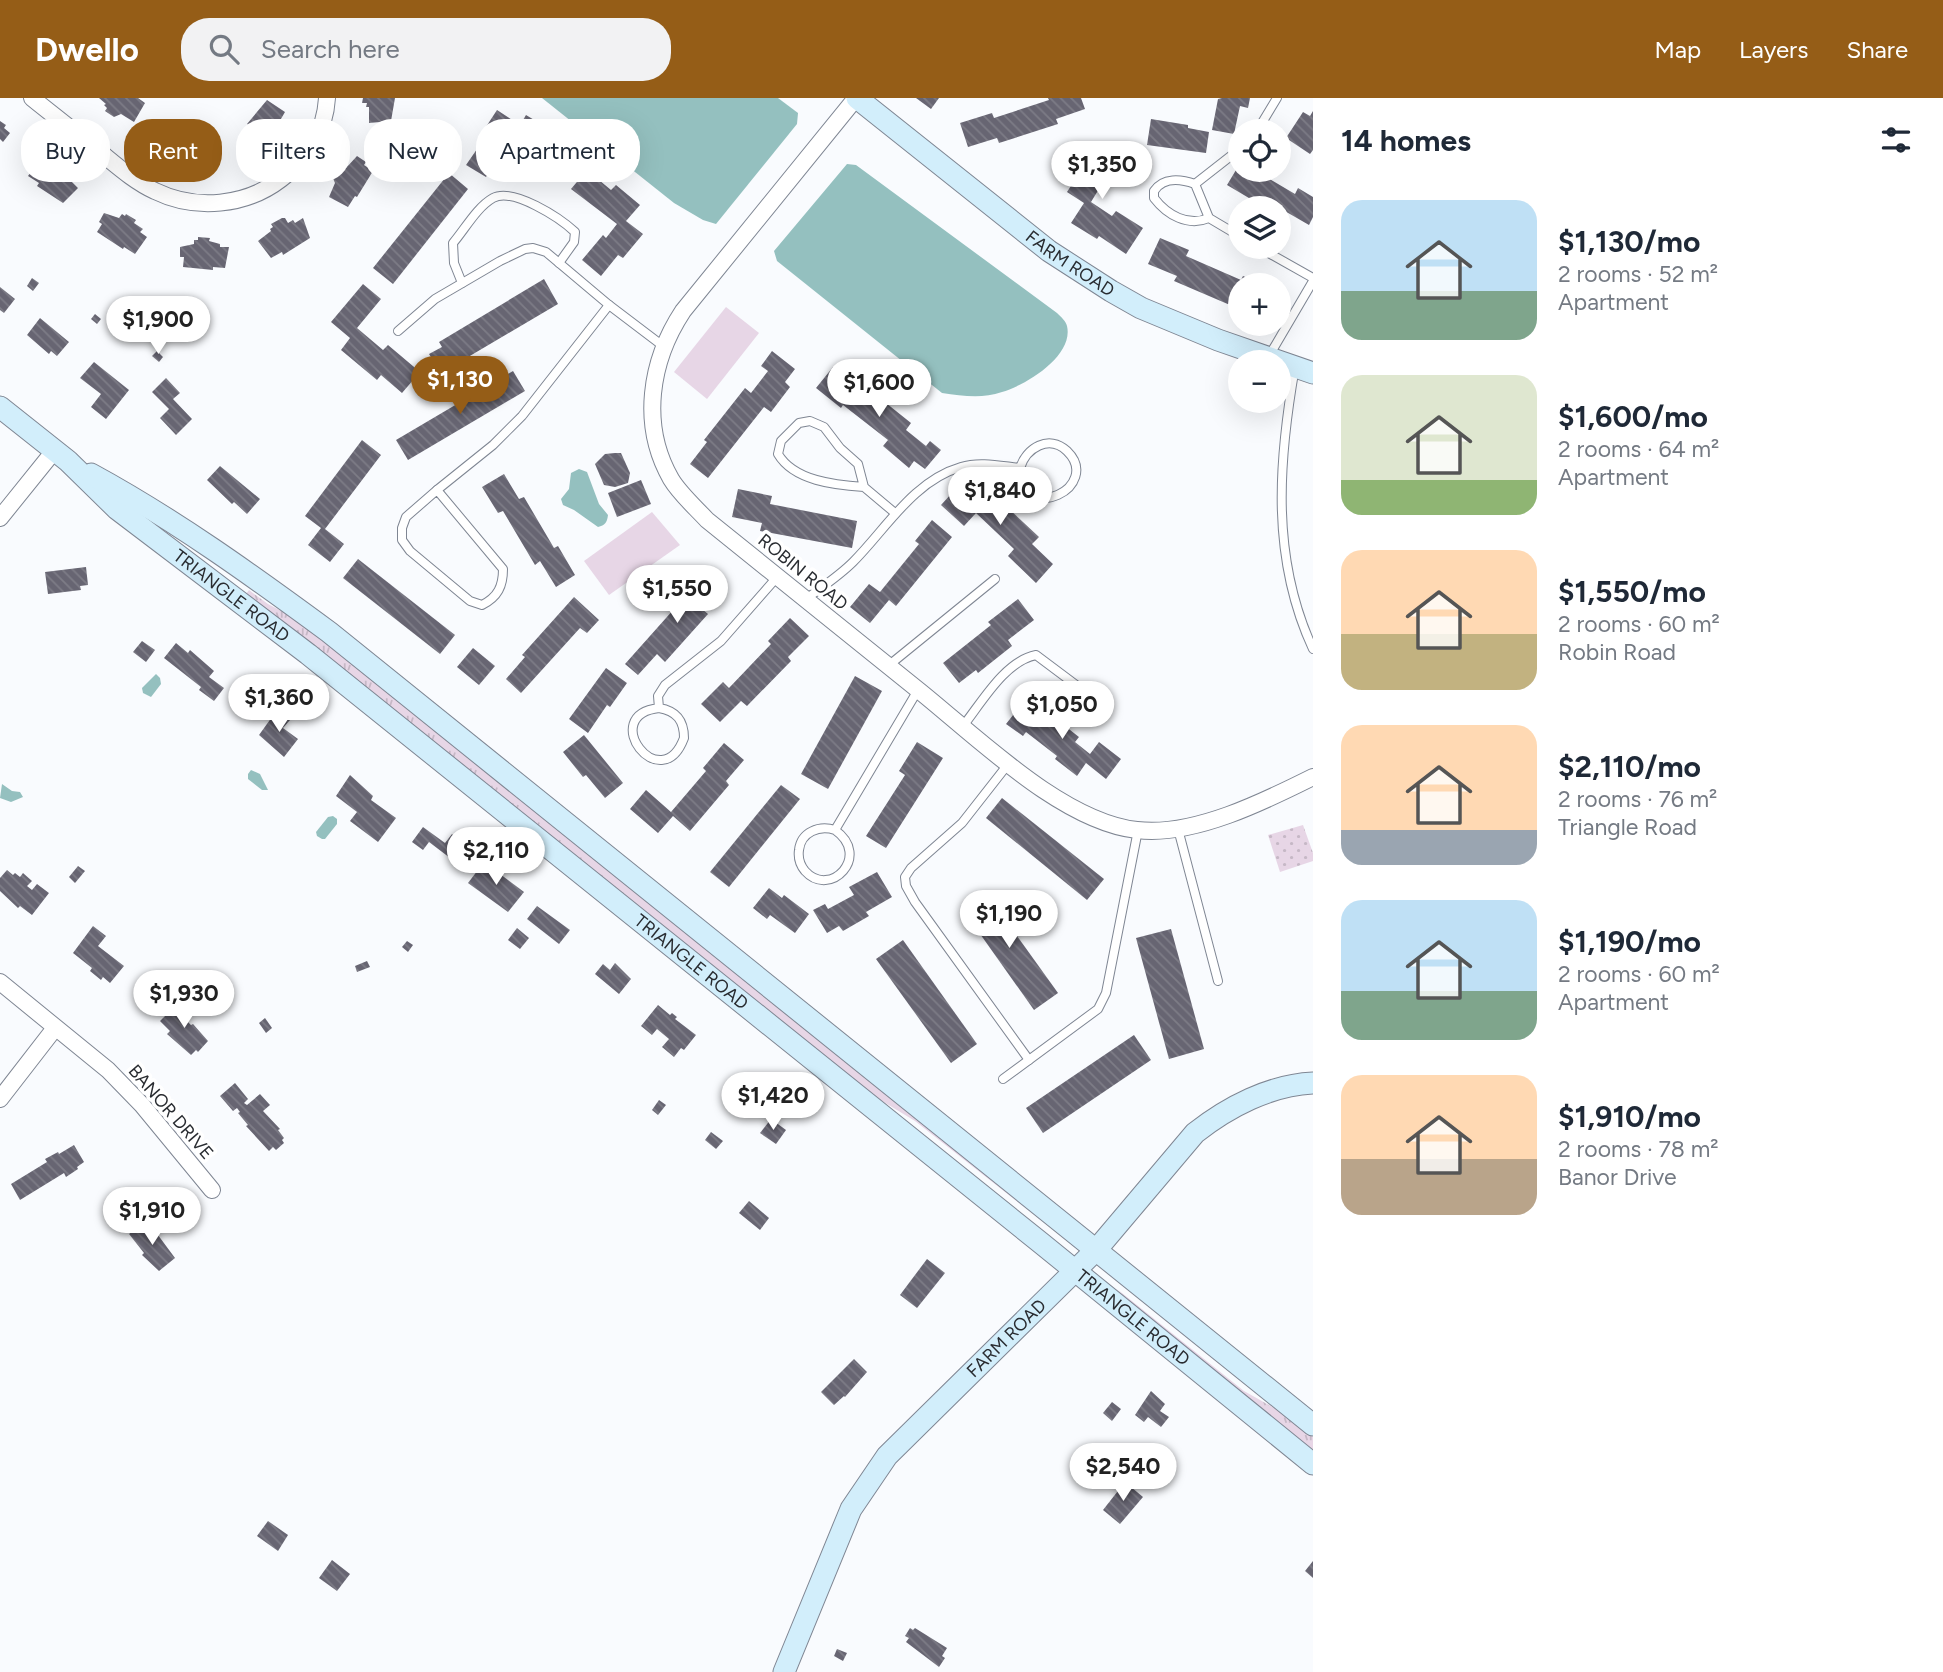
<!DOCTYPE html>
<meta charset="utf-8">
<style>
:root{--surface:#fff;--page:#f2f2f3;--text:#1f2937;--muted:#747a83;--accent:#955d17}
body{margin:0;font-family:Figtree,sans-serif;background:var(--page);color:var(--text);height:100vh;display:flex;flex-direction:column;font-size:26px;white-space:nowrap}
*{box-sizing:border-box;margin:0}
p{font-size:23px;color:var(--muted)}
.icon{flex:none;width:38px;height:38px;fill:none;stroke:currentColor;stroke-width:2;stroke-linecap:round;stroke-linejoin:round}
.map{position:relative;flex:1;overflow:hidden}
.sheet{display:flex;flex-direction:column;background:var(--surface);width:630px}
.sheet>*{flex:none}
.top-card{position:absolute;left:21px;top:21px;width:665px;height:63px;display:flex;gap:14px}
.fabs{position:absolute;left:1228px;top:21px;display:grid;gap:14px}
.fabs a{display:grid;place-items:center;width:63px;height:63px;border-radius:50%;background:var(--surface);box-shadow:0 7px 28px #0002;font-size:35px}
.price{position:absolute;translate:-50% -60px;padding:0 16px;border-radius:24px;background:#fff;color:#222;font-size:23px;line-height:46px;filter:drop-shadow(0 2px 4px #0008)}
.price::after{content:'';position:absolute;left:50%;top:42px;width:21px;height:16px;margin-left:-10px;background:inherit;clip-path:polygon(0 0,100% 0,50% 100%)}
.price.on{background:var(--accent);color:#fff}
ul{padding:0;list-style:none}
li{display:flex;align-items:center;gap:21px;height:175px;padding:0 28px}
li span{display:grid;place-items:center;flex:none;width:196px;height:140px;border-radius:21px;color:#555}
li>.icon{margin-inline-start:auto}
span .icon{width:84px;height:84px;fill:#fffc;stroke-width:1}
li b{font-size:30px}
h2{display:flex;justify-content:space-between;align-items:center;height:84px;padding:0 28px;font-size:30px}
.pill{padding:0 24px;border-radius:28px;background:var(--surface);box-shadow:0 7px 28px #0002;font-size:24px;line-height:63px}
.pill.on{background:var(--accent);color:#fff}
header{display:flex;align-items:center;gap:42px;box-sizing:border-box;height:98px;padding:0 35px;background:var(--accent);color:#fff}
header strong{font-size:33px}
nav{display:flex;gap:38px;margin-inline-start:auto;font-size:24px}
.search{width:490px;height:63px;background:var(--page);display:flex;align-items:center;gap:18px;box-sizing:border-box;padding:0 24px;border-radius:28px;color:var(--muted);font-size:26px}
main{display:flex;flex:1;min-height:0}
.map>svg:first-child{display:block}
.grass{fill:url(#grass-tufts)}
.park{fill:url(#park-dots)}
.garden{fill:#e7d6e6}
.water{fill:#94c0bf}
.building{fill:url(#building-back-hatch)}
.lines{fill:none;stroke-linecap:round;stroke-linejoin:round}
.lane-casing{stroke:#7f8693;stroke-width:10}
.street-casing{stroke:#7f8693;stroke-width:18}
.secondary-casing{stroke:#7f8693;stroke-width:23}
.lane{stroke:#fff;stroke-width:8}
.street{stroke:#fff;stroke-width:16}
.secondary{stroke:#d2eefb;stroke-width:21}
.labels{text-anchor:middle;stroke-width:7;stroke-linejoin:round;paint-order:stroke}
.street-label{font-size:18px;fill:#292c31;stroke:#fff}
</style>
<header>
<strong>Dwello</strong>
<div class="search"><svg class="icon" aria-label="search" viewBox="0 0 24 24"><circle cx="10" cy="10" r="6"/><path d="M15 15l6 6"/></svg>Search here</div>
<nav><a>Map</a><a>Layers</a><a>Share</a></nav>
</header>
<main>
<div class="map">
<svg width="1313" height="1574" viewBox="0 0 1313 1574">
<defs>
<pattern id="grass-tufts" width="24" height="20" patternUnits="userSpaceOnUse" patternTransform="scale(1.75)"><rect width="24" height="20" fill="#e7d6e6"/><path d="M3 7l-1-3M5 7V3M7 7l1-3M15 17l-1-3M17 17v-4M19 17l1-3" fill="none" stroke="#c6b8c6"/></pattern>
<pattern id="park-dots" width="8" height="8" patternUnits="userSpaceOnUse" patternTransform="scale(1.75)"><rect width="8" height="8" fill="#e7d6e6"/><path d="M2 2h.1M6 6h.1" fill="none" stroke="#c6b8c6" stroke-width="1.8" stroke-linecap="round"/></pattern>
<pattern id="building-back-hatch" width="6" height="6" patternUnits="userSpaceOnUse" patternTransform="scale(1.75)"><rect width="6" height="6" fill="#676572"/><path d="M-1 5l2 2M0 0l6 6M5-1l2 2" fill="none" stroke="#7d7c86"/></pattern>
</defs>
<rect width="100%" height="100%" fill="#f9fbfe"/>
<!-- grass -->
<g class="grass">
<polygon points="249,492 268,506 302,524 1043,1124 915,1023 864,992 246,496"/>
<polygon points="1117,1191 1244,1293 1285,1316 1313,1339 1313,1356 1138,1213"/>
</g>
<!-- park -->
<polygon class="park" points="1303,727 1313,755 1313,763 1280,774 1268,737"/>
<!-- garden -->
<g class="garden">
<polygon points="726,209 759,235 707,301 674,274"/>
<polygon points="652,414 680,447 609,497 584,463"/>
</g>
<!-- water -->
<g class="water">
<polygon points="542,0 778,0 798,15 797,26 716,126 703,122 674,105"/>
<path d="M 847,66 L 856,67 L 1057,215 C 1061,219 1066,223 1067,228 C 1074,258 1026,287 1002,294 C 982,301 963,298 942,295 L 777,163 L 774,153 Z"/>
<path d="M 579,371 L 587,374 L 599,406 L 608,417 C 607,425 605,427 598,429 L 574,412 L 563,407 L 561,401 L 569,391 L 571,375 Z"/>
<polygon points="156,576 160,580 161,586 151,599 143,595 142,590"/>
<polygon points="251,672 260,676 268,692 262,692 248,681 248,676"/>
<polygon points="2,686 12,693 20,694 23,699 11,704 0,700"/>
<polygon points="333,718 337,721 337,726 325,741 322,741 317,738 316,734 328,719"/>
<polygon points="186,886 200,900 196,908 191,908 178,895 178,891"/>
</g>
<!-- building -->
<g class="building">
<polygon points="99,0 138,0 145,5 134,24 121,16 114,19 105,13 107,10 104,7 106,6"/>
<polygon points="363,0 395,0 391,23 369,25 369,9 366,9 367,5 362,5"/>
<polygon points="916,0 939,0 931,11"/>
<polygon points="1048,0 1081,0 1085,11 1056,21 1058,26 999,45 997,40 968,49 960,25 992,15 994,20 1049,2"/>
<polygon points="1222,0 1250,0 1248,10 1240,8 1234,36 1212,32 1218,1"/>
<polygon points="267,2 285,14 278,26 281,28 279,31 282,34 275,43 272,40 269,43 268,41 256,52 243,38 251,29 247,26"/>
<polygon points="497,12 520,27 526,17 554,34 549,42 573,58 558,81 529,62 534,55 511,40 486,79 466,67 484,41 480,38"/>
<polygon points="1313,13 1313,52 1310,56 1286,40 1303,14 1310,18"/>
<polygon points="1151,21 1188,27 1188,30 1209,34 1206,55 1147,47"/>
<polygon points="0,23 6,27 4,30 10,35 3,44 0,41"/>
<polygon points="169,31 200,39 200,40 211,44 207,66 192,63 191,66 187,65 186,69 173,64 174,58 162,52"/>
<polygon points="1104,43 1126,57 1110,84 1105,81 1091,104 1112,118 1116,113 1143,130 1126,156 1099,138 1097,141 1071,125 1084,105 1067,94 1085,66 1088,68"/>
<polygon points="357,58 366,64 364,67 373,73 357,99 355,98 348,109 329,99 335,85 332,78 338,69 341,67 346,70"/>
<polygon points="42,59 53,67 60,64 68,70 66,74 69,76 67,79 78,90 63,105 37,88 39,85 28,78"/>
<polygon points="1239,67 1241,72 1247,72 1267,83 1268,80 1295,96 1298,90 1313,99 1313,119 1309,127 1283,112 1282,115 1279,110 1273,110 1256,100 1254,103 1227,87"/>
<polygon points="587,72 611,92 616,87 640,107 626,123 643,136 623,160 618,157 601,178 582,162 603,137 606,140 617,126 571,91"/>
<polygon points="449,75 468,91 393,186 373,170"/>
<polygon points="104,115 119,120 122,116 125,118 126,116 136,122 134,125 143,131 140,134 147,139 135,156 124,149 123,151 97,134 102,126 99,124"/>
<polygon points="282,120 285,120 288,125 293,122 295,125 303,120 310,140 283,157 282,154 271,160 258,143 271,133 270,131 273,129 271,126"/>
<polygon points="198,139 210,140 209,143 220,146 220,149 229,149 225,170 213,169 213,172 183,169 184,159 180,159 180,149 194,146 194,142 198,142"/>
<polygon points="1160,140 1189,152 1186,158 1241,182 1243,178 1263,187 1241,187 1241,206 1232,202 1230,207 1174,183 1177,178 1148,166"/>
<polygon points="32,180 39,185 33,193 27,188"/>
<polygon points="544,181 558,206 441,275 429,256 442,249 439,244"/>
<polygon points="363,186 381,201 357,230 383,252 388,247 420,274 402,295 381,277 377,282 341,252 350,240 331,224"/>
<polygon points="0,189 15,201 4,215 0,212"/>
<polygon points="95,216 101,221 97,226 91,221"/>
<polygon points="40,220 69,244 57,258 51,253 49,256 27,237"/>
<polygon points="157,253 163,259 159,264 152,258"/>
<polygon points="772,253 795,271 785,284 790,289 771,314 764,309 708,380 690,366 707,344 704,342 745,290 751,295 768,273 761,268"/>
<polygon points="94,264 129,292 106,321 91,309 101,296 80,280"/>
<polygon points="833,269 858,289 861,285 911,325 906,332 926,348 930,343 941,352 925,371 914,363 909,370 883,348 888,342 843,307 841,310 816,290"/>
<polygon points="513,273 525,293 408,362 396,342"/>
<polygon points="166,280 180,295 173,301 192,321 176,337 160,320 169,311 152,294"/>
<polygon points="362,342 381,357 325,431 344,446 330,464 308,447 321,430 305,418"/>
<polygon points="615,355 621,355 630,375 628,385 615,389 604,387 595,366 605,356"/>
<polygon points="220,368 260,401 247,416 234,404 232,406 207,382"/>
<polygon points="504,376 519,401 524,399 554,450 558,448 575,477 556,489 540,463 535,467 503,413 498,415 482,389"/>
<polygon points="641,382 651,406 617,419 608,395"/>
<polygon points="963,383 984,402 991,394 1039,439 1032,446 1053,466 1036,485 1008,458 1014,451 976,415 964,428 941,407"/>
<polygon points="738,391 772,398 770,406 857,423 852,450 760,433 762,425 732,419"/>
<polygon points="932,422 952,439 896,508 889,502 870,525 850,509 869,486 880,494 919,446 915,443"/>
<polygon points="358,461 455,537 440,556 343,480"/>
<polygon points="86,469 88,487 80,488 81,492 48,496 45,474"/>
<polygon points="707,474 724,489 703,512 708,516 665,564 657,556 638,577 625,566"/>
<polygon points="574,499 599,522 587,535 580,530 521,595 506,581 525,559 522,557"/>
<polygon points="1018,501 1034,522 1008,542 1012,548 978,575 976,572 959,585 943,565 991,527 988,524"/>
<polygon points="790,520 809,538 788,559 791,563 747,608 741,603 720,624 701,606 723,584 729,590 771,546 768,543"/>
<polygon points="142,543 155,552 146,564 133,554"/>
<polygon points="176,545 188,555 190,552 214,573 209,579 224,590 214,603 199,592 201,589 164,560"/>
<polygon points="473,550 495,568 479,587 457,569"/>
<polygon points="606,570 627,585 610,609 607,607 588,635 569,621"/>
<polygon points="855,578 882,593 828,691 801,676"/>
<polygon points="1024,603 1039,614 1042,610 1079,639 1075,644 1090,656 1099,644 1121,661 1106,681 1086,665 1077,678 1055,661 1057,658 1026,634 1023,638 1006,626"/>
<polygon points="277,612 290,622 283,630 298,641 284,659 259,637"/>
<polygon points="584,637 623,685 605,700 586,677 583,679 563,654"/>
<polygon points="917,644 943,660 886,750 866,738 905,677 899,673"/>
<polygon points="724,645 744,662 726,683 729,687 690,733 673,718 658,735 630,711 646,692 671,714 706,673 703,670"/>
<polygon points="350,677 373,698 371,702 396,720 378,744 350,723 357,714 336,698"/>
<polygon points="781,687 800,701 729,789 710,774"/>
<polygon points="1002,700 1104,781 1087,802 986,720"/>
<polygon points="423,729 445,745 452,736 469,751 458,766 429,744 423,752 412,744"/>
<polygon points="484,764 524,794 508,814 468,785"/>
<polygon points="78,768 85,773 75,785 69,779"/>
<polygon points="7,772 13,777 15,775 20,779 23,775 32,783 27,788 32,792 37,786 49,795 32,817 20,808 18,810 0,793 0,780"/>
<polygon points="877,774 892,799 866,814 869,818 843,833 839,828 827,835 813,812 825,806 828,811 854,797 849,789"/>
<polygon points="769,790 782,800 784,797 809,816 795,835 770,817 767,821 753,810"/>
<polygon points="984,792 1058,895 1034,912 961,809"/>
<polygon points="537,808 570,832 559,846 527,821"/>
<polygon points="93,828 106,838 98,848 124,868 110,885 103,879 101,882 90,873 92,870 73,855"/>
<polygon points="517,830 529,840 520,851 508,842"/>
<polygon points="1171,831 1204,951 1169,961 1136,840"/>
<polygon points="903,842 977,946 951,965 876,861"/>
<polygon points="407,843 413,847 408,854 402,849"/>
<polygon points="367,863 370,869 357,874 355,868"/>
<polygon points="615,865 631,881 619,896 595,876 603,866 610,872"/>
<polygon points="182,906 190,914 184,920 191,927 193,926 208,943 198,954 196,952 191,957 167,936 170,933 160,923 174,909 176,911"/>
<polygon points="658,907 670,917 672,915 677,919 675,921 696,937 684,952 681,950 674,959 662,949 669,941 657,931 652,937 641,928"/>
<polygon points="265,920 272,930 266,935 259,925"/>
<polygon points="1134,937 1151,962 1043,1035 1026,1010"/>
<polygon points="749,982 755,986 757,983 766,989 764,992 770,997 756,1016 751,1012 754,1009 738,997"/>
<polygon points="235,985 248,1001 244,1005 247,1007 260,996 270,1007 263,1013 280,1031 278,1032 284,1040 282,1042 284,1045 276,1052 273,1049 269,1053 246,1028 248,1027 238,1015 240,1014 237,1010 233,1013 220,998"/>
<polygon points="659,1002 666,1007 658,1017 652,1012"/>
<polygon points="771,1021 786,1032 776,1046 760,1035"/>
<polygon points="711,1034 723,1043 716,1051 705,1042"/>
<polygon points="74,1047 84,1064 77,1069 78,1071 66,1079 64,1075 20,1102 11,1086 47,1064 45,1061 58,1054 59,1056"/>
<polygon points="749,1103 769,1120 760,1132 739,1115"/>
<polygon points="127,1114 134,1123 123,1131 116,1123"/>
<polygon points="144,1124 153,1135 155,1133 175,1160 159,1173 142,1157 144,1155 129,1136"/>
<polygon points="927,1161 945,1175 917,1210 900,1197"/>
<polygon points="854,1261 867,1274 845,1299 844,1298 834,1307 821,1294"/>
<polygon points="1151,1293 1165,1306 1160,1313 1169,1319 1161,1329 1148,1319 1144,1324 1135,1317"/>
<polygon points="1112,1304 1121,1311 1112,1323 1103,1315"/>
<polygon points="1125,1384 1143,1399 1120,1426 1103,1412"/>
<polygon points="268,1423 288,1437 278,1453 257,1438"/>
<polygon points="332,1462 350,1476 337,1493 319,1480"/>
<polygon points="1313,1463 1313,1480 1305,1473"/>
<polygon points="910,1530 913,1532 915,1530 947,1550 942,1558 945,1560 939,1569 906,1544 909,1540 905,1538"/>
<polygon points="837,1551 847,1555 843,1563 834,1558"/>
</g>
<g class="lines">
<!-- lane casing -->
<g class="lane-casing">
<g id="lane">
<polyline points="1257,33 1277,0"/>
<polyline points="1195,86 1241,50"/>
<path d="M 1209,120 C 1188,129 1167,117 1154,100 L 1154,93 C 1163,79 1181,81 1195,86 L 1209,120 L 1241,139"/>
<polyline points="1258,149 1313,180"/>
<path d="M 462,185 L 454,165 L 453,145 C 465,131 477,109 493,100 C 513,89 560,120 575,134 L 574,144 L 559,165"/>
<polyline points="398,233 435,201 500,163 525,151 533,150 546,154 609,207 663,248"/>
<polyline points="1269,258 1313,183"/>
<path d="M 1295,269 C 1278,365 1271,461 1313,551"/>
<path d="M 864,389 C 835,387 794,383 778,356 L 781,343 L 799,325 L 810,323 L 824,329 L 840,350 L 858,366 L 864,389 L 895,415"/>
<path d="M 437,392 L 503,471 C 503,488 498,499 482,507 L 470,503 L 410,453 L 402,442 L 402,430 L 406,419 Z"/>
<polyline points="437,392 493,347 522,318 609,207"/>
<path d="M 806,501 C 822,489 839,478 853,464 C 886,431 913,383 961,369 C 980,363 1001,368 1020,370 C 1026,350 1049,336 1067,353 C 1103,388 1023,429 1020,370"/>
<polyline points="888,568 995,481"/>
<path d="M 659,610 C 677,613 684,623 684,640 C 661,701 597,617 659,610 L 658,598 L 665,587 L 721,543 L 778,478"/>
<path d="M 963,628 C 982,604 1005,563 1036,557 L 1084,593"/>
<polyline points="1009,665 962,725 911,770 905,779 906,788 915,804 1029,962"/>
<polyline points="1178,731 1218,883"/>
<path d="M 835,732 C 872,758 830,801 805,773 C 800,767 798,759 799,752 C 801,734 819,727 835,732 L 918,592"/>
<polyline points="1003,981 1098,911 1106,895 1138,732"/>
</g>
</g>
<!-- street casing -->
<g class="street-casing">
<g id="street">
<path d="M 32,0 C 53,17 74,33 95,50 C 114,65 133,83 155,93 C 196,113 246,108 281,81 C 308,61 325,33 327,0"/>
<path d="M 856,0 L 683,213 C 650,263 640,327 671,381 C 680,396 695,409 707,422 C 777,478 847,535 917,591 C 976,638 1062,724 1137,732 C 1193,739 1265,703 1313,679"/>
<polyline points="0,420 54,353"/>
<polyline points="0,884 108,972 142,1007 212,1092"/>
<polyline points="0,1001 55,930"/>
</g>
</g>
<!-- secondary casing -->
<g class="secondary-casing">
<g id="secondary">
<path id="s1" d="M 857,0 L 1049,153 L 1111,193 L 1141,210 L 1218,242 L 1313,275"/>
<path id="s2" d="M 0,309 L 68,363 L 117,411 L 308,556 L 1041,1145 L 1313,1366"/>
<path d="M 91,376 C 174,421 253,478 329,534 L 1313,1327"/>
<path id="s3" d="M 784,1574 L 851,1411 L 887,1358 L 1097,1151 L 1195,1035 C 1228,1009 1270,987 1313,985"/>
</g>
</g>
<!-- lane -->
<use href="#lane" class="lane"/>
<!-- street -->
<use href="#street" class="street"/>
<!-- secondary -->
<use href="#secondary" class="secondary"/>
</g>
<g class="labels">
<!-- street labels -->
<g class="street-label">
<text dy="6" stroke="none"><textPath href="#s1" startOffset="270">FARM ROAD</textPath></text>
<text transform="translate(803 474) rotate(39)" y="6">ROBIN ROAD</text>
<text dy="6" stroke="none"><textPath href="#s2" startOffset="299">TRIANGLE ROAD</textPath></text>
<text dy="6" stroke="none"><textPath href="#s2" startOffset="887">TRIANGLE ROAD</textPath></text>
<text transform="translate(171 1014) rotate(49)" y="6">BANOR DRIVE</text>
<text dy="6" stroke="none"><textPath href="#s2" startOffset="1454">TRIANGLE ROAD</textPath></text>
<text dy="6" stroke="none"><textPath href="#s3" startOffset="408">FARM ROAD</textPath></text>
</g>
</g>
</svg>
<div class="fabs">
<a><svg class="icon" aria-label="locate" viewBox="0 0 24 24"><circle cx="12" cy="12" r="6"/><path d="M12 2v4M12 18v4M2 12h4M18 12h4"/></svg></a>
<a><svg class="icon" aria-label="layers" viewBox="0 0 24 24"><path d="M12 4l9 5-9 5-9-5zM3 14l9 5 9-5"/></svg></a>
<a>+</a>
<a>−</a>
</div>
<b class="price" style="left:1102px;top:103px">$1,350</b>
<b class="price" style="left:158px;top:258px">$1,900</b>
<b class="price on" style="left:460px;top:318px">$1,130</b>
<b class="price" style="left:879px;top:321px">$1,600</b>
<b class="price" style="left:1000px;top:429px">$1,840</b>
<b class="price" style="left:677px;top:527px">$1,550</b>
<b class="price" style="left:279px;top:636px">$1,360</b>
<b class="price" style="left:1062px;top:643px">$1,050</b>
<b class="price" style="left:496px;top:789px">$2,110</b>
<b class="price" style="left:1009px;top:852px">$1,190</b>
<b class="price" style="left:184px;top:932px">$1,930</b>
<b class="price" style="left:773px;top:1034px">$1,420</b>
<b class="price" style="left:152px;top:1149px">$1,910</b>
<b class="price" style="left:1123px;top:1405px">$2,540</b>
<div class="top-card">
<a class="pill">Buy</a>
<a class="pill on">Rent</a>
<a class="pill">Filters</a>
<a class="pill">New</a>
<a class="pill">Apartment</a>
</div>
</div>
<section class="sheet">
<h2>14 homes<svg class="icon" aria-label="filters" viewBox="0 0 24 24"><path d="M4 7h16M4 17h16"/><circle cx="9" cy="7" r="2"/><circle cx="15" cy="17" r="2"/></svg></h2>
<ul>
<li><span style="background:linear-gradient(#bfe0f5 65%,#7fa58c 0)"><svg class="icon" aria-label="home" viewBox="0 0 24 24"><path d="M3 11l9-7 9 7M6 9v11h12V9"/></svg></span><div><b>$1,130/mo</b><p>2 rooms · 52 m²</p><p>Apartment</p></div></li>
<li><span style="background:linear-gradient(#dfe7d0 75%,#8fb573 0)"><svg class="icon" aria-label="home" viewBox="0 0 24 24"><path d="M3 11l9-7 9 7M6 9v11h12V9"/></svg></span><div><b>$1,600/mo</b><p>2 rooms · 64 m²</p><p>Apartment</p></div></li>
<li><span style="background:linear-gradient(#ffd9b3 60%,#c2b280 0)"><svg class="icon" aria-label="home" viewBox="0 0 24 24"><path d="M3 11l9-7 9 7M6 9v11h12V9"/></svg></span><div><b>$1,550/mo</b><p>2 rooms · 60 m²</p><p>Robin Road</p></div></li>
<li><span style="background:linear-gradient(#ffd9b3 75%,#9aa5b1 0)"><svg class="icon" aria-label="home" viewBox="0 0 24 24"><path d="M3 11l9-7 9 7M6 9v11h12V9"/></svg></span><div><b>$2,110/mo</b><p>2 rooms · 76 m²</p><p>Triangle Road</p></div></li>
<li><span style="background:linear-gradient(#bfe0f5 65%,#7fa58c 0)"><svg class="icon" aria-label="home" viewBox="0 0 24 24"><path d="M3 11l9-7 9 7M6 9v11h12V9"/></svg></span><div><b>$1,190/mo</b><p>2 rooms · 60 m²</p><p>Apartment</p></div></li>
<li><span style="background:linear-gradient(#ffd9b3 60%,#b9a48a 0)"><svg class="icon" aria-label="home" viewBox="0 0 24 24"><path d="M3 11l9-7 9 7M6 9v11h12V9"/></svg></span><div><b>$1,910/mo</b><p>2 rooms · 78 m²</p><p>Banor Drive</p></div></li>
</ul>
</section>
</main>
